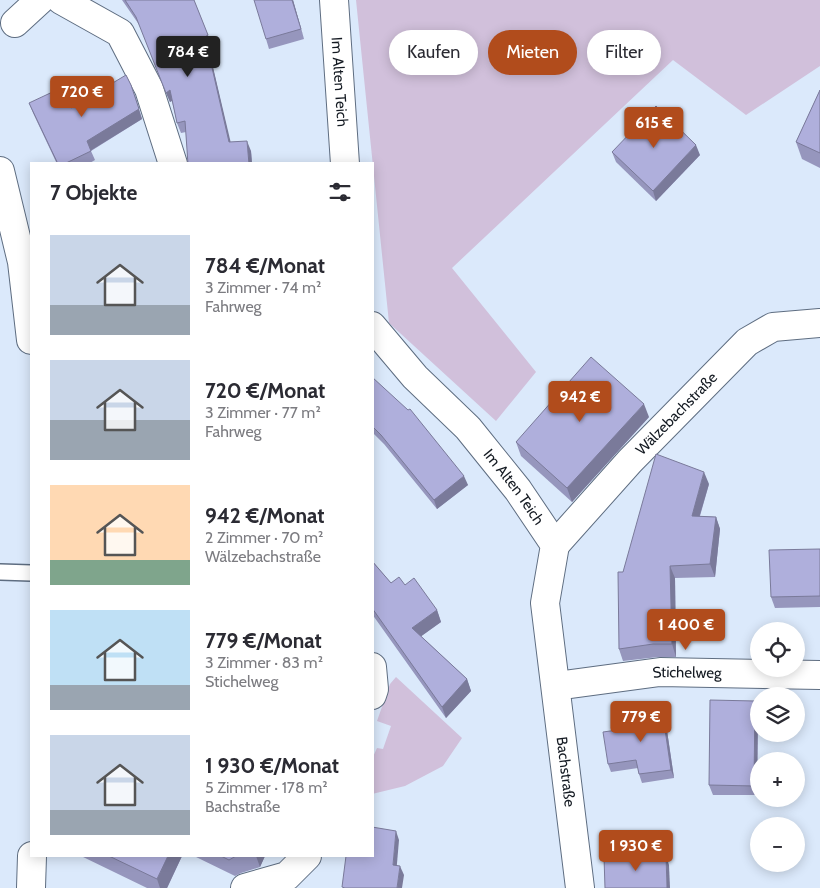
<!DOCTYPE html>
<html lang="de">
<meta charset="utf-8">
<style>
:root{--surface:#fff;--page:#f2f2f3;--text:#2b2b33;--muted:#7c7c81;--accent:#b14c1c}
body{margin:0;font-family:Cabin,sans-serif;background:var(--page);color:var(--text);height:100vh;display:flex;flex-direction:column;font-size:19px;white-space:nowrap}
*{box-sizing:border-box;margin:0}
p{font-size:16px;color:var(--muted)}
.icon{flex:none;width:28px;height:28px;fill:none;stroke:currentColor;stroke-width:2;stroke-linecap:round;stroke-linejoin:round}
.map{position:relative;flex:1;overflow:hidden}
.details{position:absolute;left:30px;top:162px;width:344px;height:695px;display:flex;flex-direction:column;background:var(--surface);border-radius:0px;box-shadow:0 2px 12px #0003}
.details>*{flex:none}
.hud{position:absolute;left:389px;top:30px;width:356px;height:45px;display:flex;gap:10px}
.fabs{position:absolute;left:750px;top:622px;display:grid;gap:10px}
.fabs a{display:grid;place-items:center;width:55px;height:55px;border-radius:50%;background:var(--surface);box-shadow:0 2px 12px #0003;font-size:25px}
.price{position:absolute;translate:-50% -42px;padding:0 11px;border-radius:5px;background:var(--accent);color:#fff;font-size:16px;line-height:32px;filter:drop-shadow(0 1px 2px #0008)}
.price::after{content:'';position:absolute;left:50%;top:30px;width:15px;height:11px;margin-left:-8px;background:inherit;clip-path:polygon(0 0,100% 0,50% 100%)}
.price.active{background:#222;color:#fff}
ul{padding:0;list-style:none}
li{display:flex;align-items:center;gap:15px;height:125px;padding:0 20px}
li span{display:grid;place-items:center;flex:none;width:140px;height:100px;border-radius:0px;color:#555}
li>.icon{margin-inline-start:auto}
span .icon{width:60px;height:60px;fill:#fffc;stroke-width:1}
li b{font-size:21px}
h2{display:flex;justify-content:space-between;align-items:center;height:60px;padding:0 20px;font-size:21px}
.chip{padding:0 18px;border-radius:22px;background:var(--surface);box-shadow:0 2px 12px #0003;font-size:18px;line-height:45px}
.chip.active{background:var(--accent);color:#fff}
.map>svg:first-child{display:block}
.green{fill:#d1c0db}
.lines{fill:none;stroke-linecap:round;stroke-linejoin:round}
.lane-casing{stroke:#5e6d81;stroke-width:18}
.street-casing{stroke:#5e6d81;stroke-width:30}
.secondary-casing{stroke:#5e6d81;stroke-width:30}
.lane{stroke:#fff;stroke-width:15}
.street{stroke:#fff;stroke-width:28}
.secondary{stroke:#fff;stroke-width:28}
.wall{fill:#9696bd}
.shaded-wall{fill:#7a7a9a}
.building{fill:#afafdc;stroke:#7a7a9a}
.labels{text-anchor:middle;stroke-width:4;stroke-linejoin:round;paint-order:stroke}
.street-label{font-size:15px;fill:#141a22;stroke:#eff6ff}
</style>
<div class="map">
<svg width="820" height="888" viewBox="0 0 820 888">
<rect width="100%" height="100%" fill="#dbe9fb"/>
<!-- green -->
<g class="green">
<polygon points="356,0 820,0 820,66 746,115 673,60 452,268 536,372 496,421 389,323"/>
<polygon points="396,677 462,738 443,766 405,786 372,794 372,759 377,748 383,749 391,726 377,721 390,684"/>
</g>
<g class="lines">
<!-- lane casing -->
<g class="lane-casing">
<polyline id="lane" points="0,572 31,573"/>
</g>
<!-- street casing -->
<g class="street-casing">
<g id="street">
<polyline points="61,0 120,33 149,89 173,164"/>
<path id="s1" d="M 334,0 L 345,164"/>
<polyline points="15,23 40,0"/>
<path id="s2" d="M 372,326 L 415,377 L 468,428 L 518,490 L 555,545 L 545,603 L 580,888"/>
<path id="s3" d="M 555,545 L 630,461 L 747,342 L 773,327 L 820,323"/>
<polyline points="372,667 374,689 372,695"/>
<path id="s4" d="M 556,686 L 660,672 L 820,675"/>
<polyline points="245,888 287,876 307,856"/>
</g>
</g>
<!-- secondary casing -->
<g class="secondary-casing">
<g id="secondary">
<polyline points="0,171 22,262 31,340"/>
<polyline points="31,888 32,856"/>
</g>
</g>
<!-- lane -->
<use href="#lane" class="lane"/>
<!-- street -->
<use href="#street" class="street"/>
<!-- secondary -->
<use href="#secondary" class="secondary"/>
</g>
<!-- wall -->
<g class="wall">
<polygon points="122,0 194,0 212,45 208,46 230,142 251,151 252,164 188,164 186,132 181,133 177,123 172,101 170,102 140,26"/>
<polygon points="293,0 304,39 269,49 266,39"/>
<polygon points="820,90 820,168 802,159 796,142"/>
<polygon points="135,95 142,119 91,151 95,160 88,164 57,164 33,113 29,103 71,108"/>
<polygon points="612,152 700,155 656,201 616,162"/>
<polygon points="372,377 468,485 437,509 384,444 372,432"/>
<polygon points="649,417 572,502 521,456 516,442"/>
<polygon points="709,484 700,516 716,517 720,529 715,577 675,578 676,657 658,657 623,661 619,649 623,572"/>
<polygon points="820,549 820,607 775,608 771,597"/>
<polygon points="372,561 391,583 405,585 437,610 441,622 421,636 467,679 471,691 446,718 372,614"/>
<polygon points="755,701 758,710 757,795 713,795 709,785"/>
<polygon points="662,709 665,717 674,778 642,783 639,774 638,768 611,772 608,764 632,728"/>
<polygon points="81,856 182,856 167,888 147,888"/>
<polygon points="194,856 265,856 260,867 241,873 235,876"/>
</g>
<!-- shaded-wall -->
<g class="shaded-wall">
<polygon points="292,0 293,0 304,39 301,29"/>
<polygon points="205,37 208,46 233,152 229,142"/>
<polygon points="131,85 142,119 90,151 87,141"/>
<polygon points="170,90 173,100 170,102 166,93"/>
<polygon points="247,141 251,151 252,164 249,164"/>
<polygon points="696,145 700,155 656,201 653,191"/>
<polygon points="644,404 649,417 572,502 567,488"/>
<polygon points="704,472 709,484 696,528 692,516"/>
<polygon points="464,476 468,485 437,509 434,500"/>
<polygon points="716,517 720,529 715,577 710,564"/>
<polygon points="670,566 675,578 676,657 672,644"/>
<polygon points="437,610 441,622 416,640 412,628"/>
<polygon points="467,679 471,691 446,718 442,707"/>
<polygon points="755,701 758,710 757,795 754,786"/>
<polygon points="662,709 665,717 674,778 671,770"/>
<polygon points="396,831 399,840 396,875 393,865"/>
<polygon points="666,855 669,865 670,888 667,888"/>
<polygon points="168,856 182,856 167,888 160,888 157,879"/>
<polygon points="256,856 265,856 260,867"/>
<polygon points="400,866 404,875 402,888 397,888"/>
</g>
<!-- building -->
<g class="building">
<polygon points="125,0 194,0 208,35 205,37 229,142 247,141 249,164 188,164 185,121 177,123 170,90 166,93 136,17"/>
<polygon points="254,0 292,0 301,29 266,39"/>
<polygon points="126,75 131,85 139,109 87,141 91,151 64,164 58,164 29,103 61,88 71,108"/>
<polygon points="820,90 820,153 796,142"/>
<polygon points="656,106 696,145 653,191 612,152"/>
<polygon points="591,357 644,404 567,488 516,442"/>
<polygon points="372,377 408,410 410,409 464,476 434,500 381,435 372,426"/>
<polygon points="656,454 704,472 692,516 716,517 710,564 670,566 672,644 653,644 619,649 618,572 623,572"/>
<polygon points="820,549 820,596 771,597 769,550"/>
<polygon points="372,561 391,583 399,577 405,585 414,578 437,610 412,628 467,679 442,707 372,608"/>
<polygon points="710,700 755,701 754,786 709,785"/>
<polygon points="662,709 671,770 639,774 636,760 608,764 603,732 632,728 630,713"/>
<polygon points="372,827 396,831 393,865 400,866 397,888 345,888 342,887 346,856 372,856"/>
<polygon points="666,855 667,888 605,888 604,857"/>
<polygon points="109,856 168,856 157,879"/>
<polygon points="221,856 236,856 229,860"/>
</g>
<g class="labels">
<!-- street labels -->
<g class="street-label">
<text dy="5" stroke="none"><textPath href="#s1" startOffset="82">Im Alten Teich</textPath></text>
<text dy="5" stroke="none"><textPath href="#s3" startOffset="179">Wälzebachstraße</textPath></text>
<text dy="5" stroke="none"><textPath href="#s2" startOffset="215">Im Alten Teich</textPath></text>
<text dy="5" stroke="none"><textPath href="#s4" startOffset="132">Stichelweg</textPath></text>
<text dy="5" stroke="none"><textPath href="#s2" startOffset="515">Bachstraße</textPath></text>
</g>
</g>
</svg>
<div class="fabs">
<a><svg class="icon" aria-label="locate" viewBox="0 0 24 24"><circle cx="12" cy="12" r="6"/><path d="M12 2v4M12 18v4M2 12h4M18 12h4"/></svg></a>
<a><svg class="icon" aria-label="layers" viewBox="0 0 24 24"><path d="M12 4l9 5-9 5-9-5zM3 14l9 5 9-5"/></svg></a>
<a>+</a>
<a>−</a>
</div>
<b class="price active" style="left:188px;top:78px">784 €</b>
<b class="price" style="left:82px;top:118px">720 €</b>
<b class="price" style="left:654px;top:149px">615 €</b>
<b class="price" style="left:580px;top:423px">942 €</b>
<b class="price" style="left:686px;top:651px">1 400 €</b>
<b class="price" style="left:641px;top:743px">779 €</b>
<b class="price" style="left:636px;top:872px">1 930 €</b>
<div class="hud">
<a class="chip">Kaufen</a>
<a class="chip active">Mieten</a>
<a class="chip">Filter</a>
</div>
<section class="details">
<h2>7 Objekte<svg class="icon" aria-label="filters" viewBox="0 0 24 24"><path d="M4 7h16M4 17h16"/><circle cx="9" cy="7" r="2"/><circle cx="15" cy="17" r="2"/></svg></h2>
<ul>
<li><span style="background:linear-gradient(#c9d6e8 70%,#9aa5b1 0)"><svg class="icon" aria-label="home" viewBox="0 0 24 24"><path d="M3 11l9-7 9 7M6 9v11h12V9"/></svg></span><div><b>784 €/Monat</b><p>3 Zimmer · 74 m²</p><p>Fahrweg</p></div></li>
<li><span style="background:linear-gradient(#c9d6e8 60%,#9aa5b1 0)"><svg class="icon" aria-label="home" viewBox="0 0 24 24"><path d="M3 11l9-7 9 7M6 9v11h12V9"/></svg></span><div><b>720 €/Monat</b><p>3 Zimmer · 77 m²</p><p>Fahrweg</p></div></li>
<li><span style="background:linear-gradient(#ffd9b3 75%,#7fa58c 0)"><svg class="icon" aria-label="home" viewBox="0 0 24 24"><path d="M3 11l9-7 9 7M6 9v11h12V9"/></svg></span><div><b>942 €/Monat</b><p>2 Zimmer · 70 m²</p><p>Wälzebachstraße</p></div></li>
<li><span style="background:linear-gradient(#bfe0f5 75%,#9aa5b1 0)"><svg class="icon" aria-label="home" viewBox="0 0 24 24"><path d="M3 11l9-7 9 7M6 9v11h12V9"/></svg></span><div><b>779 €/Monat</b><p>3 Zimmer · 83 m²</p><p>Stichelweg</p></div></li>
<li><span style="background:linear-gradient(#c9d6e8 75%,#9aa5b1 0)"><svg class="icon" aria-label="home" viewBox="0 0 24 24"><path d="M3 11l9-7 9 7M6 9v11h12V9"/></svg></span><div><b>1 930 €/Monat</b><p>5 Zimmer · 178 m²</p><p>Bachstraße</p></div></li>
</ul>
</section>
</div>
